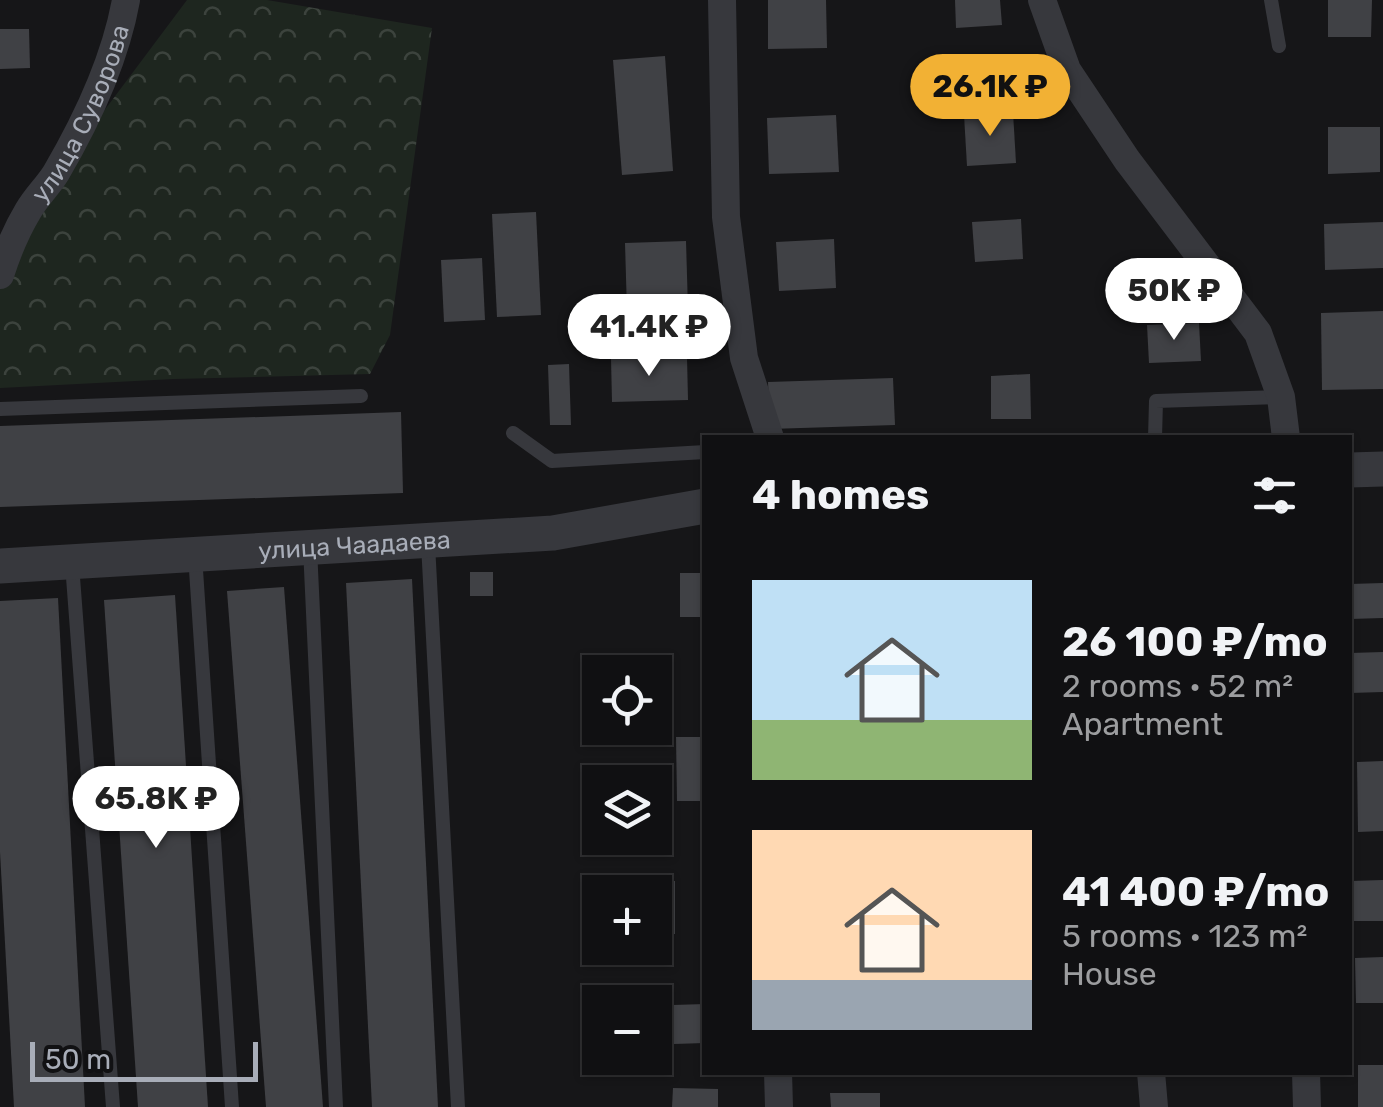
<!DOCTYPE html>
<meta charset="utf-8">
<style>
:root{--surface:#101012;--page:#1e1e20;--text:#f1f3f6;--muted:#9c9d9f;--line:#303032;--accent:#f2b134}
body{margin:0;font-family:Rubik,sans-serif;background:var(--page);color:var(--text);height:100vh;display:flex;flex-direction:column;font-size:38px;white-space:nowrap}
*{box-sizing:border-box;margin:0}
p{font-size:32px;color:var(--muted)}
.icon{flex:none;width:55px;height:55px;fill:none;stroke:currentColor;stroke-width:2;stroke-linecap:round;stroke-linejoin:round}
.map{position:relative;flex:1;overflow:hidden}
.details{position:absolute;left:702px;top:435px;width:650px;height:640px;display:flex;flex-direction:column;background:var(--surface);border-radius:0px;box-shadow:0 2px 8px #0004,0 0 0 2px var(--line)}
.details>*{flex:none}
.controls{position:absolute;left:582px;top:655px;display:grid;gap:20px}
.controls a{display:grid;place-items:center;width:90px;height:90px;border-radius:0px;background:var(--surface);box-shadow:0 2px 8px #0004,0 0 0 2px var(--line);font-size:50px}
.scale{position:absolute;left:30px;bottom:25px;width:228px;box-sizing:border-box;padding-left:10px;border:5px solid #a8adb8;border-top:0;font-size:28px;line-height:35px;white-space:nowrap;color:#a8adb8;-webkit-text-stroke:8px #111113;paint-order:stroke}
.price{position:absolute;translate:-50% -85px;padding:0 22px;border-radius:35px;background:#fff;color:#222;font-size:32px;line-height:65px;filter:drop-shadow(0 2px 5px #0008)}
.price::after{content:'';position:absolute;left:50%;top:60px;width:30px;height:22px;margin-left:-15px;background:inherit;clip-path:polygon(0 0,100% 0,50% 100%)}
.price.on{background:var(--accent);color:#111}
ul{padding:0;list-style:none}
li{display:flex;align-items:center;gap:30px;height:250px;padding:0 50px}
li span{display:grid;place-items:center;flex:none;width:280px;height:200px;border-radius:0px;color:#555}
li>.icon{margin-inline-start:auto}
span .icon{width:120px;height:120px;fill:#fffc;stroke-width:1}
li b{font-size:42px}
h2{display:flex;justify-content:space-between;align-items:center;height:120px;padding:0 50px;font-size:42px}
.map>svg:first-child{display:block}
.forest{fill:url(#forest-crowns)}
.building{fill:#404145}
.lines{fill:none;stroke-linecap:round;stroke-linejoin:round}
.service{stroke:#37383d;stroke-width:14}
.minor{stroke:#37383d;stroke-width:28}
.tertiary{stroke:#37383d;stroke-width:35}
.labels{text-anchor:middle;stroke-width:9;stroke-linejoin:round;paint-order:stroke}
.street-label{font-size:25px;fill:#a8adb8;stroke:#111113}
</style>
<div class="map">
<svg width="1383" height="1107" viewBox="0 0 1383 1107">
<defs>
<pattern id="forest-crowns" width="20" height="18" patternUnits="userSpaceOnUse" patternTransform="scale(2.5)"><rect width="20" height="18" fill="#1e261f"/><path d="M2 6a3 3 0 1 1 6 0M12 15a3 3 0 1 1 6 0" fill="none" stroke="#3c433d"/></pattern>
</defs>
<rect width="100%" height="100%" fill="#161618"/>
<!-- forest -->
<polygon class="forest" points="187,0 267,0 432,28 390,335 370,374 173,379 0,388 0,250"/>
<!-- building -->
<g class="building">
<polygon points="768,0 826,0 827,48 768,49"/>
<polygon points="955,0 1000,0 1002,25 956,28"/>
<polygon points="1328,0 1372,0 1371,37 1328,37"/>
<polygon points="0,29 29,29 30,68 0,69"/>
<polygon points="665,56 673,171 622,175 613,60"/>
<polygon points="1013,112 1016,163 967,166 964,115"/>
<polygon points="836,115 839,172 769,174 767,118"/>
<polygon points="1328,127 1380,127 1380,172 1328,174"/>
<polygon points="536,212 541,315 497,317 492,214"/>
<polygon points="1021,219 1023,259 975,262 972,222"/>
<polygon points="1383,222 1383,268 1325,270 1324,224"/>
<polygon points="834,239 836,288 779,291 776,242"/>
<polygon points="686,241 688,309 627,311 625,243"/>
<polygon points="482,258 485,320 444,322 441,260"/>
<polygon points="1383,311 1383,389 1322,390 1321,313"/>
<polygon points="1199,323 1201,361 1149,363 1147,325"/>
<polygon points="687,357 688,400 612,402 611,358"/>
<polygon points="569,364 571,425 550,425 548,365"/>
<polygon points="1030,374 1031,419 991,419 991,376"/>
<polygon points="893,378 895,425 770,429 768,382"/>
<polygon points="401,412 403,493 0,507 0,426"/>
<rect x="470" y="572" width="23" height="24"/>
<rect x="680" y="573" width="25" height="44"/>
<polygon points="412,579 438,1107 372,1107 346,583"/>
<polygon points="1383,583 1383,618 1350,619 1350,584"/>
<polygon points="284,587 323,1107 266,1107 227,591"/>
<polygon points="175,595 208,1107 138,1107 104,600"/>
<polygon points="58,598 85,1107 14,1107 0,852 0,601"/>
<polygon points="1383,652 1383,692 1350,693 1350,653"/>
<polygon points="676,737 705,737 705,801 677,801"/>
<polygon points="1383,761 1383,831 1358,832 1357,762"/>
<polygon points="1383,880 1383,921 1351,921 1350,881"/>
<polygon points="675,881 675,934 655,934 655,892 639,892 639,882"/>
<polygon points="1383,957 1383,1003 1356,1003 1355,958"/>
<polygon points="705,1004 705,1043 674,1044 673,1005"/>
<rect x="1358" y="1065" width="25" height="42"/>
<polygon points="673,1088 718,1089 718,1107 672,1107"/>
<polygon points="830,1093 880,1093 880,1107 831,1107"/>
</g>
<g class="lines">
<!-- service -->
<g class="service">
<polyline points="1271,0 1279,46"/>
<polyline points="0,409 361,396"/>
<polyline points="513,433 552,461 705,452"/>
<polyline points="1155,438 1156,401 1281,397"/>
<polyline points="428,544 458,1107"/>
<polyline points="310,548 336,1107"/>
<polyline points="195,555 232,1107"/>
<polyline points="72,564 113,1107"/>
</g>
<!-- minor -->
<g class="minor">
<polyline points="722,0 726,217 744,358 770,438"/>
<polyline points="1042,0 1067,70 1127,160 1258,333 1281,397 1286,438"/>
<path id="s1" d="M 0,275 C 7,253 16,231 28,211 C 36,197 48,186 56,173 C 87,120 115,61 126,0"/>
<polyline points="778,1072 779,1107"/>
<polyline points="1151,1072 1154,1107"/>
<polyline points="1306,1072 1307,1107"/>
</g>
<!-- tertiary -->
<g class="tertiary">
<polyline points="1350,470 1383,469"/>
<path id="s2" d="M 0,566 L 553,533 L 705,506"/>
</g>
</g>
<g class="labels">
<!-- street labels -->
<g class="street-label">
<text dy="9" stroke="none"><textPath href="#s1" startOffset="182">улица Суворова</textPath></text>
<text dy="9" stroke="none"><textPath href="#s2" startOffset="355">улица Чаадаева</textPath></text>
</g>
</g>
</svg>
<div class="controls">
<a><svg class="icon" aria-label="locate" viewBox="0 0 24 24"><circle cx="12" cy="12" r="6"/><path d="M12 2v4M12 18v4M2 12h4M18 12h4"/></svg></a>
<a><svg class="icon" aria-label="layers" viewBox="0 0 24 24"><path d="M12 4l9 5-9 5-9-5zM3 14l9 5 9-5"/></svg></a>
<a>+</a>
<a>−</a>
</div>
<div class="scale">50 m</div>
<b class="price on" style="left:990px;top:139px">26.1K ₽</b>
<b class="price" style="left:1174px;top:343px">50K ₽</b>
<b class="price" style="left:649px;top:379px">41.4K ₽</b>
<b class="price" style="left:156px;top:851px">65.8K ₽</b>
<section class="details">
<h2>4 homes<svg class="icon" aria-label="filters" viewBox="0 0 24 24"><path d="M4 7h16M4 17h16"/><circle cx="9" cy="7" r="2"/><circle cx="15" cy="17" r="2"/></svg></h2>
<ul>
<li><span style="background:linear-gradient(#bfe0f5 70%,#8fb573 0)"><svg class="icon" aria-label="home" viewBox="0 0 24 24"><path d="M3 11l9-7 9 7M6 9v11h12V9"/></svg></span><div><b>26 100 ₽/mo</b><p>2 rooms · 52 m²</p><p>Apartment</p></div></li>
<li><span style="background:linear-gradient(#ffd9b3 75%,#9aa5b1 0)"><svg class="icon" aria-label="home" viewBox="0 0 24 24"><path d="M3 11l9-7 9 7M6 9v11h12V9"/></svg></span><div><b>41 400 ₽/mo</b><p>5 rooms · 123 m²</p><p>House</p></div></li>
</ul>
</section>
</div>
